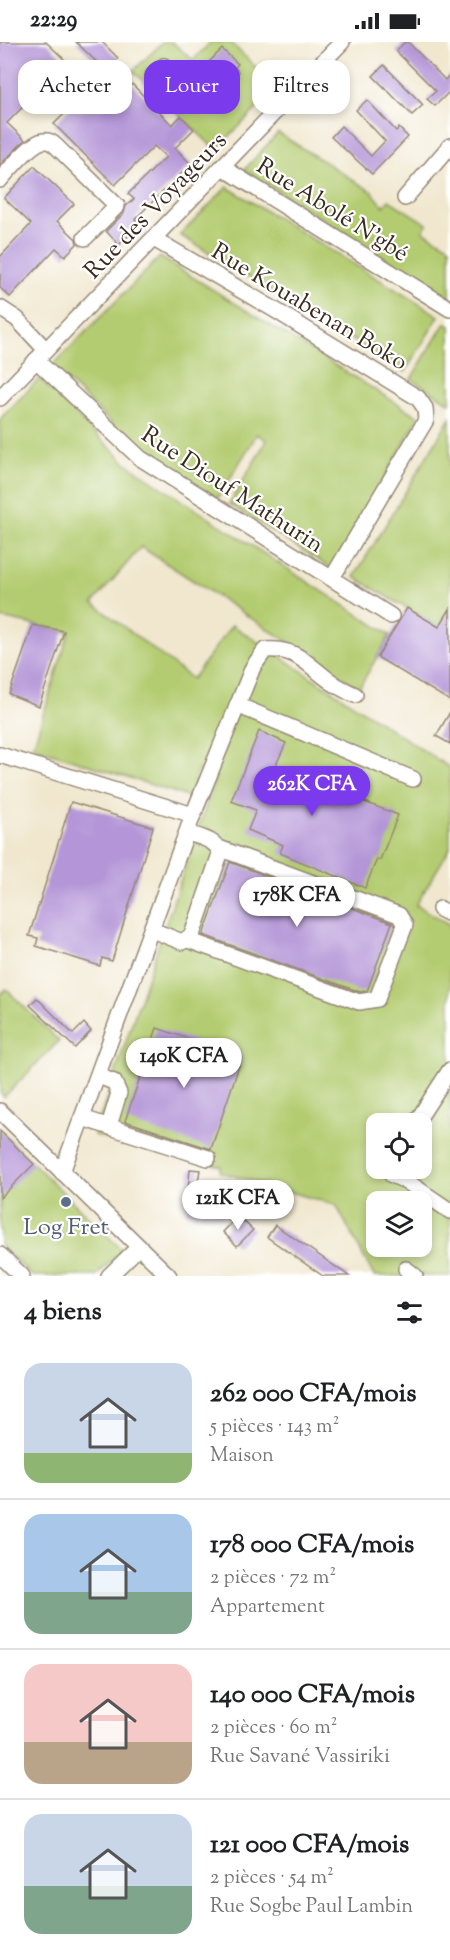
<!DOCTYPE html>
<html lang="fr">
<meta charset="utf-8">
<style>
:root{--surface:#fff;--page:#f2f2f2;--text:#202124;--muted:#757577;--line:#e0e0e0;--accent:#7c3aed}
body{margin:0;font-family:"Sorts Mill Goudy",serif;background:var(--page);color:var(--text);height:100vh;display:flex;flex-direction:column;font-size:22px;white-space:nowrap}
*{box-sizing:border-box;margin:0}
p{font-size:20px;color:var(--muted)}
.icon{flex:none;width:33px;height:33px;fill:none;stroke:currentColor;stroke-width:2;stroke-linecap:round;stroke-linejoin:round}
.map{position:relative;height:1234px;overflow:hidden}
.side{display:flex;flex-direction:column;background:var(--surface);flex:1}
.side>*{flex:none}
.banner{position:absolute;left:18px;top:18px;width:414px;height:54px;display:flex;gap:12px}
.controls{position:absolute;left:366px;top:1071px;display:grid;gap:12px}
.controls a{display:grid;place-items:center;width:66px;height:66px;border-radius:12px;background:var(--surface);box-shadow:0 3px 9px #0003;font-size:30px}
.price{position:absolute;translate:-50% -51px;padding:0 14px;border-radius:21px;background:#fff;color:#222;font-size:20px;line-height:39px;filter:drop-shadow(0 2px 3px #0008)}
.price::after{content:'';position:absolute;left:50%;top:36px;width:18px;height:14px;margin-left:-9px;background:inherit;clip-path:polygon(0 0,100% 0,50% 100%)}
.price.current{background:var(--accent);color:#fff}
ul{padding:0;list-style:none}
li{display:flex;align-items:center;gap:18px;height:150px;padding:0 24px}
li+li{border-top:2px solid var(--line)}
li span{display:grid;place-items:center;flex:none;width:168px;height:120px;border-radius:18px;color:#555}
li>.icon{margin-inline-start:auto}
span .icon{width:72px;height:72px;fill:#fffc;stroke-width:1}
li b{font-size:26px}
h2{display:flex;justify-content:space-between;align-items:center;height:72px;padding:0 24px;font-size:26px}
.chip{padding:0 21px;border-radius:18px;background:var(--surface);box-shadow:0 3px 9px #0003;font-size:21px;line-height:54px}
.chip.current{background:var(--accent);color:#fff}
.status{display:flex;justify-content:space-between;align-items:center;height:42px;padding:0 30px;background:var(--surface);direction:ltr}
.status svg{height:16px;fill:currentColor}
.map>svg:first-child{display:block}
.green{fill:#b4cc71;stroke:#787b48;stroke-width:1.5;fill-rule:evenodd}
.building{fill:#b495d7}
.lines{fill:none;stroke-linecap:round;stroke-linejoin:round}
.minor-casing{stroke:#968876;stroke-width:18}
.minor{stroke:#fff;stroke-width:15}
.service-dot{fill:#5c6f8a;stroke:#fff;stroke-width:2}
.labels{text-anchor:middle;stroke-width:4.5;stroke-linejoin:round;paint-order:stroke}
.street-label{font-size:24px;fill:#3b2a1e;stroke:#fff}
.service-label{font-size:24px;fill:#4e5e75;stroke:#fff}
</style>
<div class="status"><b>22:29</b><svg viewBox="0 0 49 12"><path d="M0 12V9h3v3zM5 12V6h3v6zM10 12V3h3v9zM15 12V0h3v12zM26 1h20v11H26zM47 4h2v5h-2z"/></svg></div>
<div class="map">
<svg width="450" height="1234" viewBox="0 0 450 1234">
<rect width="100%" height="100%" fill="#fff"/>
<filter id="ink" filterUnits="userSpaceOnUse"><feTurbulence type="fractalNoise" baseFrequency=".0167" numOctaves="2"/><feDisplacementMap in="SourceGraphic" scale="12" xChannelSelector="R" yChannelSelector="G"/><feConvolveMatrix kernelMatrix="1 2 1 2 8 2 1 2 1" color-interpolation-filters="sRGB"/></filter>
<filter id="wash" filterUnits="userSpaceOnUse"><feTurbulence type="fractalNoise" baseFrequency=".008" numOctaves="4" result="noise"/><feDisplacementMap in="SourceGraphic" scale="24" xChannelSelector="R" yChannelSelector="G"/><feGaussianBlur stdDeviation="1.35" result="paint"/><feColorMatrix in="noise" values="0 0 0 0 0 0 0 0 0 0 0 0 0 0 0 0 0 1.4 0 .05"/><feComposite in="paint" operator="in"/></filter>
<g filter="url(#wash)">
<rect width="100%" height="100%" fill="#f0e7ce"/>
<!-- green -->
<g class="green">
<polygon points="163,0 172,0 193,18 211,0 230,0 277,46 216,108 133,29"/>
<polygon points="278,91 371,149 384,164 389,158 427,182 423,189 450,205 450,257 244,128"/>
<polygon points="227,145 439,274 405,330 180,193"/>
<polygon points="160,215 419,375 332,527 229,462 267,398 257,392 218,456 140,409 52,324"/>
<polygon points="445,281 450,284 450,361 411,337"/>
<path d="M 39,337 L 126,421 L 178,456 L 390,593 L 359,646 L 141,505 L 93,561 L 192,637 L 232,583 L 450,726 L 450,806 L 416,863 L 450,883 L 450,1234 L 374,1234 L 336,1163 L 220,1130 L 221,1124 L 94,1093 L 216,734 L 198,728 L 189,755 L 33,705 L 69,590 L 0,576 L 0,377 ZM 376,1082 L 422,1082 L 422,1126 L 376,1126 ZM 376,1160 L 422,1160 L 422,1204 L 376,1204 Z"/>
<polygon points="450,376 450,592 354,535"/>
<polygon points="6,947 59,999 4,1055 0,1051 0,953"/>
<polygon points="0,1089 122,1208 96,1234 32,1234 0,1203"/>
</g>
<g id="blocks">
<!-- building -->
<g class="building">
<polygon points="0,0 46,0 67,20 7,81 25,98 0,123"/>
<polygon points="76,0 102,0 118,16 106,29"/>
<polygon points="405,0 408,0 445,38 450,33 450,49 435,64 427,57 436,49 396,9"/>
<polygon points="222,7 238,22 235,25 238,29 238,38 235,43 228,45 221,45 217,41 215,43 200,29"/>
<polygon points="384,23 423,63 412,73 373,34"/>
<polygon points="104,33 123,51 132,42 172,83 181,74 194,87 175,106 191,122 135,177 140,182 119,203 106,189 124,171 126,164 134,157 128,152 166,115 154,104 115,143 54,82"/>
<polygon points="367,58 396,89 399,86 408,95 372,132 331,95 341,84 371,114 385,99 356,68"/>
<polygon points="34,124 74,162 57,179 76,197 77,202 65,214 56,206 10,255 0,246 0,215 31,182 4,156"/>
<polygon points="407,566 439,585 450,567 450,659 377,615"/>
<polygon points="33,583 64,589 39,664 9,652"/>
<polygon points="450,670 450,702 436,694"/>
<polygon points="259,689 286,701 275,725 398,773 380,818 377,817 365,846 280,811 283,803 248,788 256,768 231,759"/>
<polygon points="71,760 153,785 112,919 102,916 100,924 36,904 38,896 29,894"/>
<polygon points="230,820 392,881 367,949 360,950 203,893"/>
<polygon points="37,956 73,992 84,981 91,989 75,1006 30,963"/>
<polygon points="157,986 242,1015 211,1107 125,1079"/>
<polygon points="0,1089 34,1122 0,1156"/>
<polygon points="190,1127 200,1128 198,1139 227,1142 224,1174 186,1170"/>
<polygon points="238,1174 253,1188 237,1204 223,1190"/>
<polygon points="275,1183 349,1234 323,1234 267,1195"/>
</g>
</g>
</g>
<g filter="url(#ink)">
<use href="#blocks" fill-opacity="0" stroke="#968876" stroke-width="1.5"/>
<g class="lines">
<!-- minor casing -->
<g class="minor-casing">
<g id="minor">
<polyline points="153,34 164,24"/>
<polyline points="222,125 450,267"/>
<path d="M 0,138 C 9,128 31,101 43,99 C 48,98 53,101 56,104 L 117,164 L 85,196"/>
<polyline points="405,156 450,104"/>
<polyline points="154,197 275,268 418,356 425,366 426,378 332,536"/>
<polyline points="0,266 17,277 46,308"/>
<polyline points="36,318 140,416 391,574"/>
<polyline points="0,356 342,0"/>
<polyline points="237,663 413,737"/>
<polyline points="0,713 193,773 62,1130"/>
<path d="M 193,773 L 253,625 L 265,608 C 298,605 308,624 333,641 C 340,646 347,649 355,653"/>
<polyline points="440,867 450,872"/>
<path d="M 152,888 L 182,900 L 192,893 L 220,812 C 218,798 199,795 187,791"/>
<polyline points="188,898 359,960 377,957 405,883 399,873 219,806"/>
<polyline points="98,1034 114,1040 119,1051 109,1084"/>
<polyline points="0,1069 169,1234"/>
<polyline points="82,1076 208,1116"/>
<polyline points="415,1082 450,1028"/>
<polyline points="386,1126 392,1133 406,1139 450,1169"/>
<polyline points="0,1213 22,1234"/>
<polyline points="406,1227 415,1234"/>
<polyline points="109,1234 139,1205"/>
</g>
</g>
<!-- minor -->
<use href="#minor" class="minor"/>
</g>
</g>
<!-- markers -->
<circle class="service-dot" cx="66" cy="1160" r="6"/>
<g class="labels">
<!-- street labels -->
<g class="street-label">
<text transform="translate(155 163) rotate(-46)" y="8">Rue des Voyageurs</text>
<text transform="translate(333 167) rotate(32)" y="8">Rue Abolé N'gbé</text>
<text transform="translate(310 264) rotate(31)" y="8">Rue Kouabenan Boko</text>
<text transform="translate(233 447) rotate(33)" y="8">Rue Diouf Mathurin</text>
</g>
<!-- service labels -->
<g class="service-label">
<text x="66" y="1192">Log Fret</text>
</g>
</g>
</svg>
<div class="controls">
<a><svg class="icon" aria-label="locate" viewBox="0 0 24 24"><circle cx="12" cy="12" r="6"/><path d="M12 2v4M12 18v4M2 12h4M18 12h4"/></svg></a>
<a><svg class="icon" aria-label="layers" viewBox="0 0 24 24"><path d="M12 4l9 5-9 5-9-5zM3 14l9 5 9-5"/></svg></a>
</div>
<b class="price current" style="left:312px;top:775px">262K CFA</b>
<b class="price" style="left:297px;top:886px">178K CFA</b>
<b class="price" style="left:184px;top:1047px">140K CFA</b>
<b class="price" style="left:238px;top:1189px">121K CFA</b>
<div class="banner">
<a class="chip">Acheter</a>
<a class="chip current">Louer</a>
<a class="chip">Filtres</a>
</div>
</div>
<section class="side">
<h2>4 biens<svg class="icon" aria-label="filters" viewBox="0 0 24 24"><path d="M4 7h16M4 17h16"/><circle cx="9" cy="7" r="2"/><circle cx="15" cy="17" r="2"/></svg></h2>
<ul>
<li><span style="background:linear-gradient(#c9d6e8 75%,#8fb573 0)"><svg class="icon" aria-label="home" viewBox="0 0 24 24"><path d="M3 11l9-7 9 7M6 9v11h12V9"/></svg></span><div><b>262 000 CFA/mois</b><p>5 pièces · 143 m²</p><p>Maison</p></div></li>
<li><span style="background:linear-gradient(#a9c7e8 65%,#7fa58c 0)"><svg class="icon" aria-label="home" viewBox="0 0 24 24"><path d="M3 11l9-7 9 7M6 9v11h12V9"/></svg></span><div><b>178 000 CFA/mois</b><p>2 pièces · 72 m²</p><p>Appartement</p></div></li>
<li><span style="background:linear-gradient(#f6c9c9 65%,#b9a48a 0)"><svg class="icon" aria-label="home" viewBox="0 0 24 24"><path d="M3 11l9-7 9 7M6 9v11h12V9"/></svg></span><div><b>140 000 CFA/mois</b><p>2 pièces · 60 m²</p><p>Rue Savané Vassiriki</p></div></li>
<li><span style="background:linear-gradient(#c9d6e8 60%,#7fa58c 0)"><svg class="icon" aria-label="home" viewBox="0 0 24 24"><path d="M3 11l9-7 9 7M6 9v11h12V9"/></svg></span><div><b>121 000 CFA/mois</b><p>2 pièces · 54 m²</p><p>Rue Sogbe Paul Lambin</p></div></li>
</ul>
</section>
